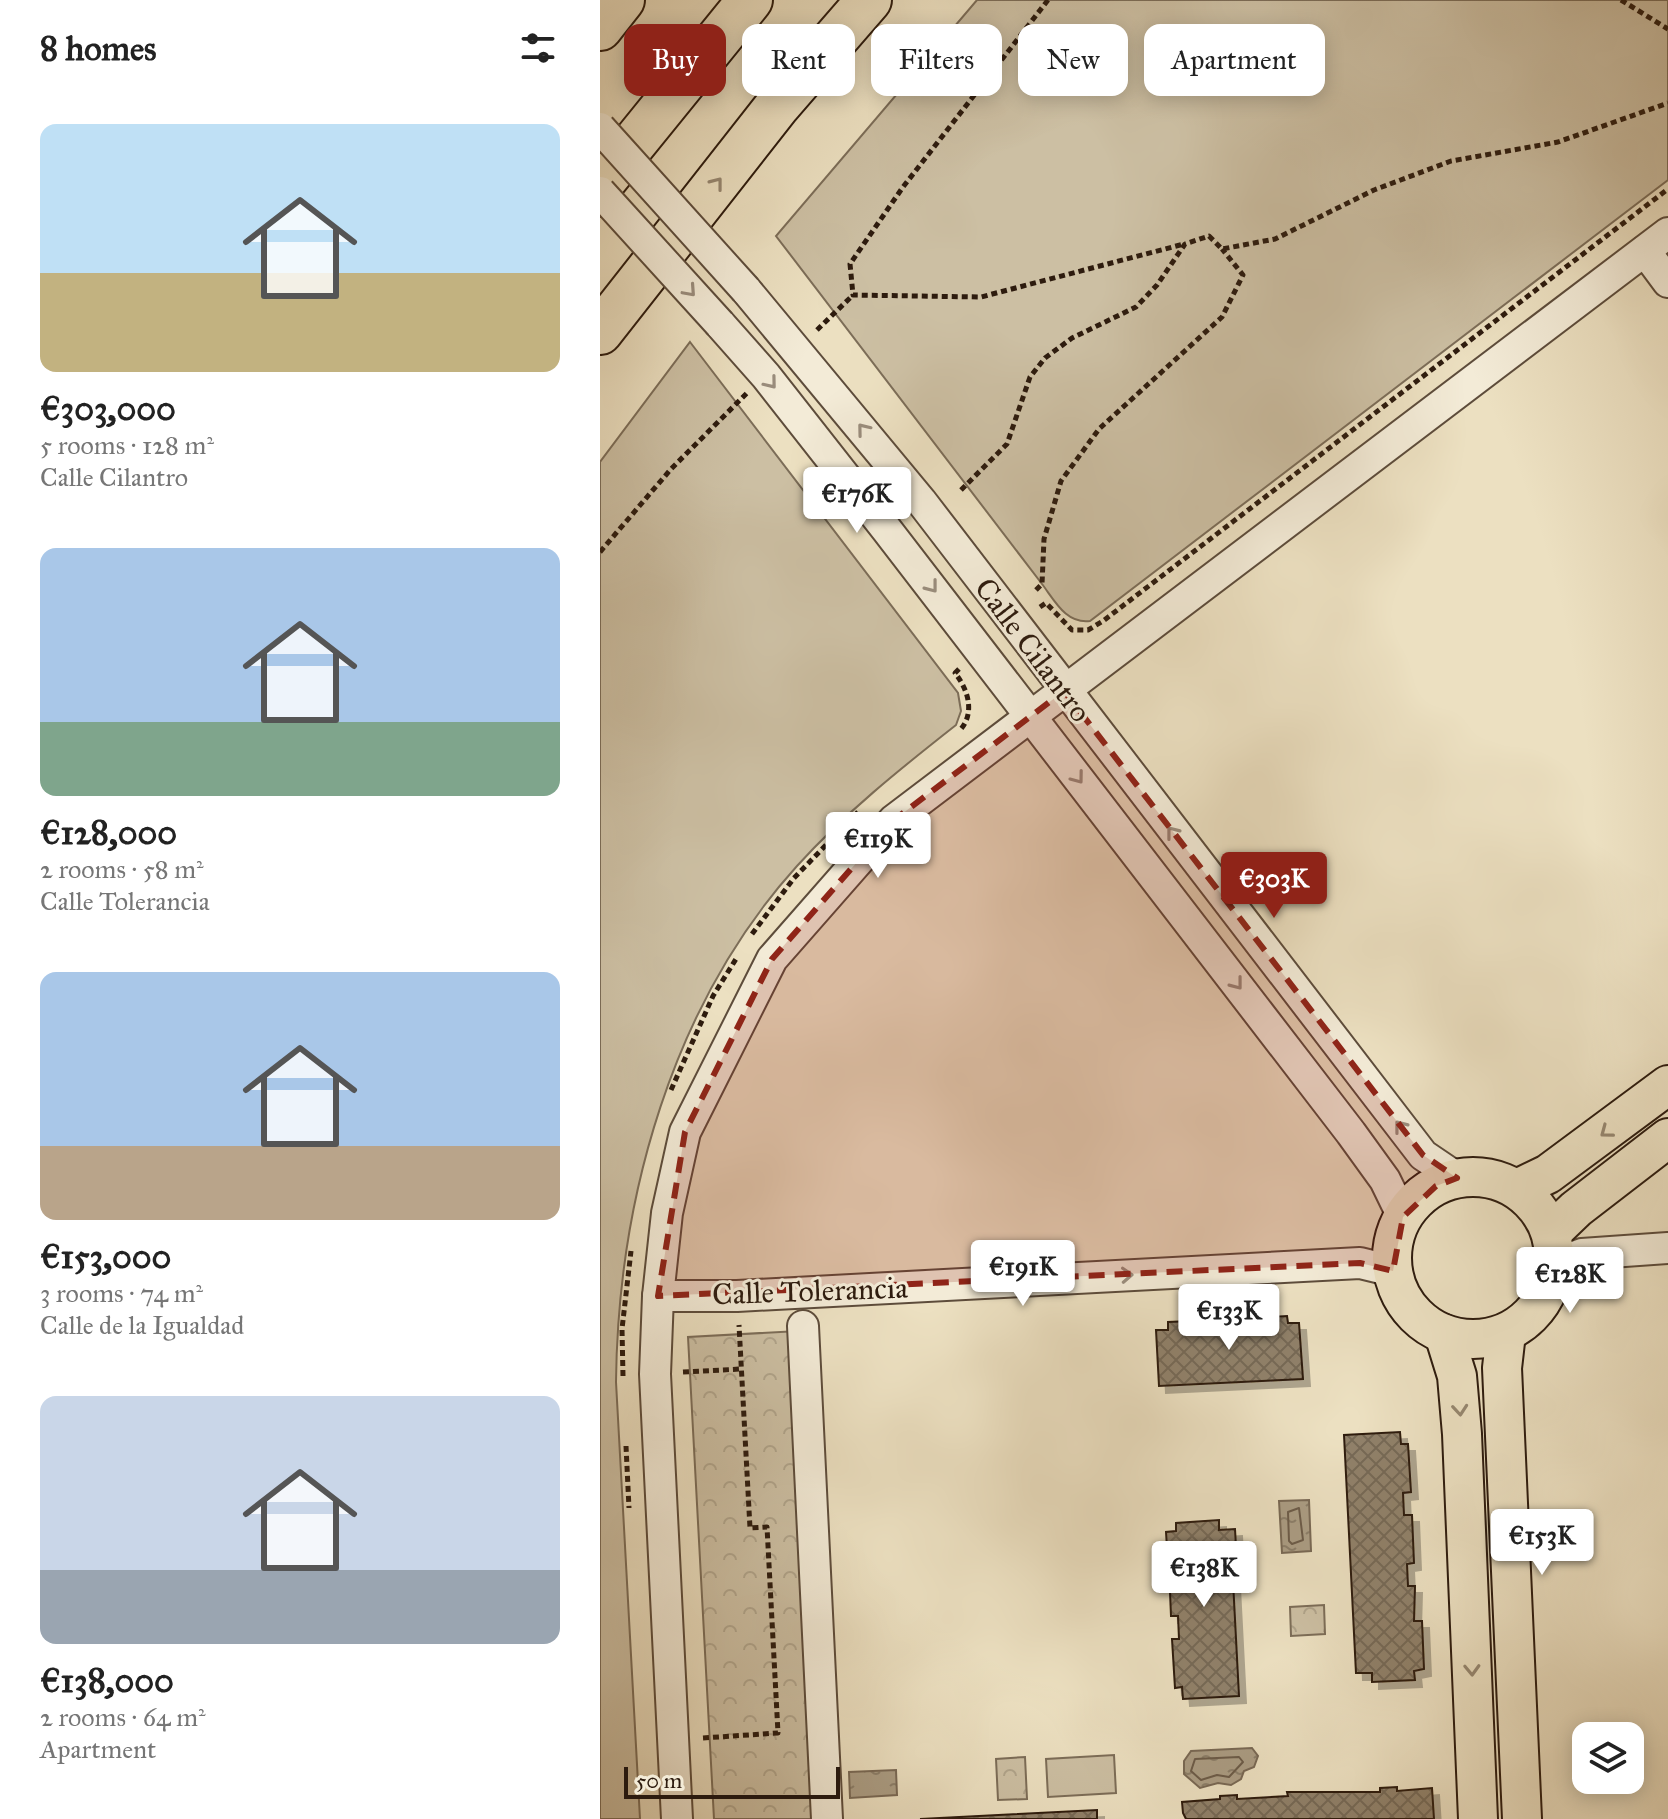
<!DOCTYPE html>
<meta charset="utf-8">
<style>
:root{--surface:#fff;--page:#f2f2f2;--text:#222;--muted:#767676;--accent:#8f2418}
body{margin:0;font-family:"IM FELL Great Primer",serif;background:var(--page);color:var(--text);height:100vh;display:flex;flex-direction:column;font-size:30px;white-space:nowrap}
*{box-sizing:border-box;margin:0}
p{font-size:26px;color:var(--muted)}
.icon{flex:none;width:44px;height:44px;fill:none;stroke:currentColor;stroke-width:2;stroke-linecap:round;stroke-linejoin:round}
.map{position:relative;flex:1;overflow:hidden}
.drawer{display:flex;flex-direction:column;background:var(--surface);width:600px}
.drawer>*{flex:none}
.guide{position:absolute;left:24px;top:24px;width:760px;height:72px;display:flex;gap:16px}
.tools{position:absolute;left:972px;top:1722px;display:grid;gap:16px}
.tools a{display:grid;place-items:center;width:72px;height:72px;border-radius:16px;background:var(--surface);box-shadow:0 4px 20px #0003;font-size:40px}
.scale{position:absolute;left:24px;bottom:20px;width:216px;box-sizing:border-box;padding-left:8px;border:4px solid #2d1b0e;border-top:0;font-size:22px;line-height:28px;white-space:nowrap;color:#2d1b0e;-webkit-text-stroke:6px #f3ebd7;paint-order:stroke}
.price{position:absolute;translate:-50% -68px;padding:0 18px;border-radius:8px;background:#fff;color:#222;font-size:26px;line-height:52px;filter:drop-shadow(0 2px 4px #0008)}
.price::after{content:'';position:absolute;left:50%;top:48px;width:24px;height:18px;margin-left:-12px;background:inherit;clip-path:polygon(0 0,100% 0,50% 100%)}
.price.on{background:var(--accent);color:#fff}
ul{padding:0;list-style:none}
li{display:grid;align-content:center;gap:16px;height:424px;padding:0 40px}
li span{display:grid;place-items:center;height:248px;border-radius:16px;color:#555}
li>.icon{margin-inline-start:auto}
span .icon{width:144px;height:144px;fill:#fffc;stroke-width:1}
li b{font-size:34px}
h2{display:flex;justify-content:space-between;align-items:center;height:96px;padding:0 40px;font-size:34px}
.chip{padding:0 28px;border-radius:16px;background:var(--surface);box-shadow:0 4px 20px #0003;font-size:28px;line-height:72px}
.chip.on{background:var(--accent);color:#fff}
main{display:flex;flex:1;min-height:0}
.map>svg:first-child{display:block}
.green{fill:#ccbfa3;stroke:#7c6d58;stroke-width:2}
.park{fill:url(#park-crowns);stroke:#7c6d58;stroke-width:2}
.water{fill:url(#water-ripples);stroke:#796955;stroke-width:2}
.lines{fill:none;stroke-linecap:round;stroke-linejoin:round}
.shore{stroke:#6c5c49;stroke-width:2}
.building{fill:url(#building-cross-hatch);stroke:#2d1b0e;stroke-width:2;filter:url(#shadow)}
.minor-casing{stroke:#5d4c3b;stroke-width:34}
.major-casing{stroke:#2d1b0e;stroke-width:42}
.highway-casing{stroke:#2d1b0e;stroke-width:48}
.path{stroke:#2d1b0e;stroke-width:5;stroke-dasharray:6 4;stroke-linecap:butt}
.minor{stroke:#f3ebd7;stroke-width:30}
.major{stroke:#ece0c1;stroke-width:38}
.highway{stroke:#ece0c1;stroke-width:44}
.minor-bridge-casing{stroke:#5d4c3b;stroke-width:34;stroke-linecap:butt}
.minor-bridge{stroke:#f3ebd7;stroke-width:30}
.oneway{stroke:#968770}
.oneway2{stroke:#9a8d7d}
.marked{fill:#8f2418;fill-opacity:0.2;stroke:#8f2418;stroke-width:6;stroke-dasharray:16 10;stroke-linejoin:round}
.labels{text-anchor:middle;stroke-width:6;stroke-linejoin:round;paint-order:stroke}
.street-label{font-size:30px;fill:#2d1b0e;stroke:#f3ebd7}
</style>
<main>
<section class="drawer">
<h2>8 homes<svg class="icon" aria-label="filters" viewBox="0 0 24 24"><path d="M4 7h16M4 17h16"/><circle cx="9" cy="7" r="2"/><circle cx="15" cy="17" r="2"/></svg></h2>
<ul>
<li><span style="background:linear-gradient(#bfe0f5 60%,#c2b280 0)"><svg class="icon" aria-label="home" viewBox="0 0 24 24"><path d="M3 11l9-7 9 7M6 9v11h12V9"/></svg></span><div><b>€303,000</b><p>5 rooms · 128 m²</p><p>Calle Cilantro</p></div></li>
<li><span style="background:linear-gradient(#a9c7e8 70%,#7fa58c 0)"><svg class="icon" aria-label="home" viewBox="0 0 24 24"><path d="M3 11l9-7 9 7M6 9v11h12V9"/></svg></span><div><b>€128,000</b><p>2 rooms · 58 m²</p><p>Calle Tolerancia</p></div></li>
<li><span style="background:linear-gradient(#a9c7e8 70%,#b9a48a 0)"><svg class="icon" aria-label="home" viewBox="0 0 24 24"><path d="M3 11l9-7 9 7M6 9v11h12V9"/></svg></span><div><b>€153,000</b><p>3 rooms · 74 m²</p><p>Calle de la Igualdad</p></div></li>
<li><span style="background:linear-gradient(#c9d6e8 70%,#9aa5b1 0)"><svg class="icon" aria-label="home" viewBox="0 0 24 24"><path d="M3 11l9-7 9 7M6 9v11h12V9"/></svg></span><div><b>€138,000</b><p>2 rooms · 64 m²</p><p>Apartment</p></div></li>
</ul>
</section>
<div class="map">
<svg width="1068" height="1819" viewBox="0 0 1068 1819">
<defs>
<pattern id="park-crowns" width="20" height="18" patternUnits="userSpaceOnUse" patternTransform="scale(2)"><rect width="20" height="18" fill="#ccbfa3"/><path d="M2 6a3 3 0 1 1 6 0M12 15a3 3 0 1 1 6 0" fill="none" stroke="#b0a48b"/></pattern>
<pattern id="water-ripples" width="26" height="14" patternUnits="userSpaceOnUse" patternTransform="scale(2)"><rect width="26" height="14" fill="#ab9d84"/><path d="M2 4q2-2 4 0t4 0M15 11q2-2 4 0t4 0" fill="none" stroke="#8c7f6a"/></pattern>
<pattern id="building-cross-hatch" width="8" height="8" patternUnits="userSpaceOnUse" patternTransform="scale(2)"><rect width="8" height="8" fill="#90816b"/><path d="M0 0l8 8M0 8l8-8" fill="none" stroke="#766956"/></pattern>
<filter id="shadow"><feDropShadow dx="7" dy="7" stdDeviation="0" flood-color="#0004"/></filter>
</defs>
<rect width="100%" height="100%" fill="#ece0c1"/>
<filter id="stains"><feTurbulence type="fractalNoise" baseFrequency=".0025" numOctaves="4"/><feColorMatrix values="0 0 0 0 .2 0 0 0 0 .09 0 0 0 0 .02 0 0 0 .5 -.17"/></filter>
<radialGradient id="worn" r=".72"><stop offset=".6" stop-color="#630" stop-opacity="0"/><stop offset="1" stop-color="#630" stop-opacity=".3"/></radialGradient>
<!-- green -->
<g class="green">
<path d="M 377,0 L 1068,0 L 1068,180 L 490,621 C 466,624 455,601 442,584 L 176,236 Z"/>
<path d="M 90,342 L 358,693 L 361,711 L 356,725 C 300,769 245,813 197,866 C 72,1004 18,1199 16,1382 L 40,1819 L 0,1819 L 0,462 Z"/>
<polygon points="514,1755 516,1793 448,1797 446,1759"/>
</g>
<!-- park -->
<g class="park">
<polygon points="217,1330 242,1819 114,1819 88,1337"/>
<polygon points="724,1605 725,1634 691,1636 690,1607"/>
<polygon points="425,1757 427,1799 398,1800 396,1759"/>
</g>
<!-- water -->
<g class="water">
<polygon points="709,1500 711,1551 682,1553 679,1501"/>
<polygon points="652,1748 658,1756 654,1767 644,1771 641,1779 631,1785 618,1783 600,1788 584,1774 584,1761 591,1751"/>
<polygon points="296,1770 297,1795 250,1798 249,1772"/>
</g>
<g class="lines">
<!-- shore -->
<g class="shore">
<polygon points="699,1508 703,1540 692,1544 689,1541 688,1512"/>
<polygon points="639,1757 643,1762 629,1777 617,1775 601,1780 591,1771 595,1759"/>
</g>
</g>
<!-- building -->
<g class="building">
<polygon points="687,1316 688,1323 699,1323 703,1379 559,1386 556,1330 568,1330 568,1322 616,1320 616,1327 640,1326 639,1319"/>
<polygon points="800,1432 801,1444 808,1444 811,1492 803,1493 804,1515 812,1515 814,1563 807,1564 808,1586 815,1586 814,1621 822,1621 824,1669 814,1671 815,1680 772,1682 772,1673 756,1673 744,1435"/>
<polygon points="619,1520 619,1530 635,1529 638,1581 633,1581 639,1696 583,1699 582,1687 575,1688 572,1639 579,1639 578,1616 571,1616 570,1592 577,1591 576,1581 569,1581 566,1532 576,1531 576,1523"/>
<polygon points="797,1787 797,1791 832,1788 834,1819 586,1819 583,1813 582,1802 620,1799 620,1796 637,1795 637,1799 688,1796 687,1792 780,1792 780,1788"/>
<polygon points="497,1810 497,1819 320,1819"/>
</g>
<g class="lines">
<!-- minor casing -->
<g class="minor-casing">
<g id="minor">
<polyline points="1045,251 1068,282"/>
<polyline points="146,290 321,501 823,1155 857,1178"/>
<polyline points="120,324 166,376 287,530 751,1133 785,1180 803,1217"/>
<polyline points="955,1264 982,1254 1068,1248"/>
<polyline points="58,1296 137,1296 760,1263 793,1271"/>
<polyline points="203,1326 227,1819"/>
<polyline points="77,1819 55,1374 58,1296 67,1213 85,1132 172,959 294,820 1068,233"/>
</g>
</g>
<!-- major casing -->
<g class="major-casing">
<g id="major">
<circle cx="873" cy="1258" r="81"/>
<polyline points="917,1189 948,1174 1068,1085"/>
<polyline points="951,1233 976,1209 1068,1138"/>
<polyline points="906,1333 902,1368 922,1819"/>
<polyline points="844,1334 857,1376 862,1434 878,1819"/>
</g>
</g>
<!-- highway casing -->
<g class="highway-casing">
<g id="highway">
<polyline points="0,28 22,0"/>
<polyline points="0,185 150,0"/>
<polyline points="0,332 178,105 269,0"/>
</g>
</g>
<!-- path -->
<g class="path">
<polyline points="448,0 303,187 250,264 253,295 381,297 584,244"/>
<polyline points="1021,0 1068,29"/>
<polyline points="217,330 253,295"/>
<polyline points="361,490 407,444 430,377 445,358 472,338 536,307 557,285 585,244 609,236 622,249 675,239 774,190 851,161 958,142 1068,103"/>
<polyline points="0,552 71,469 147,393"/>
<polyline points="436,590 442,584 444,539 461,481 499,429 622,317 643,275 622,249"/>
<polyline points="440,607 446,603 472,630 488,630 503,621 1068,189"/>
<path d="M 359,669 L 355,673 C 368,689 376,714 359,731"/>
<polyline points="152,934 194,878 258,812"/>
<polyline points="71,1090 113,996 136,959"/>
<polyline points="83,1372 141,1369"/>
<polyline points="23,1376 22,1329 31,1251"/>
<polyline points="26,1446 29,1508"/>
<polyline points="103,1738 178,1733 167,1527 150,1528 139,1325"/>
</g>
<!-- minor -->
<use href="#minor" class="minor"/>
<!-- major -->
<use href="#major" class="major"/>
<!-- highway -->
<use href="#highway" class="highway"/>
<!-- minor-bridge casing -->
<g class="minor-bridge-casing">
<g id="minor-bridge">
<polyline points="0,128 146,290"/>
<polyline points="0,192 120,324"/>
</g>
</g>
<!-- minor-bridge -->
<use href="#minor-bridge" class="minor-bridge"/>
</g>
<!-- one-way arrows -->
<defs><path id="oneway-chevron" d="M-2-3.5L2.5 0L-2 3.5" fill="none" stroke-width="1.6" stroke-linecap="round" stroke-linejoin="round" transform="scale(2)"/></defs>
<g class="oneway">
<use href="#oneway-chevron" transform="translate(117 183) rotate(-52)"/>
<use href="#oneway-chevron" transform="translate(1006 1132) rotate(143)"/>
<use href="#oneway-chevron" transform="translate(860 1410) rotate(85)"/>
<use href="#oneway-chevron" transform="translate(872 1670) rotate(88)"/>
</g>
<g class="oneway2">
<use href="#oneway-chevron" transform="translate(90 291) rotate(48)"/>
<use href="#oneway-chevron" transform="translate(171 383) rotate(51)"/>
<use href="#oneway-chevron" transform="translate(263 429) rotate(-129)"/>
<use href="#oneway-chevron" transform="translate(332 587) rotate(52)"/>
<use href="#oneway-chevron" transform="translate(478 778) rotate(53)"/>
<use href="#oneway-chevron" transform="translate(572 832) rotate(-128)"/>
<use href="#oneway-chevron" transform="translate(637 984) rotate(52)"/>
<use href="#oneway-chevron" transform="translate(800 1126) rotate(-128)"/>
<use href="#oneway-chevron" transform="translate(527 1275) rotate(-3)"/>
</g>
<!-- marked area -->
<path class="marked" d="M 464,691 L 823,1155 L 857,1178 L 836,1186 L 803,1217 L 793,1271 L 760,1263 L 58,1296 L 85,1132 L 172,959 L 294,820 Z"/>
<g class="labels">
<!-- street labels -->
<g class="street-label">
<text transform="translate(433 650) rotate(53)" y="10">Calle Cilantro</text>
<text transform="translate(210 1291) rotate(-2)" y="10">Calle Tolerancia</text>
</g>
</g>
<rect width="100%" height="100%" filter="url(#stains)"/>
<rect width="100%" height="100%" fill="url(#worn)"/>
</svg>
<div class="tools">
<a><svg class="icon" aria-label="layers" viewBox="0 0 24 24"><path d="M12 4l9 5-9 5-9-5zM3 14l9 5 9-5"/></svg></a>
</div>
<div class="scale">50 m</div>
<b class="price" style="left:257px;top:535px">€176K</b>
<b class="price" style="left:278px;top:880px">€119K</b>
<b class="price on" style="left:674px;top:920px">€303K</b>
<b class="price" style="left:423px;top:1308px">€191K</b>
<b class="price" style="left:970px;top:1315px">€128K</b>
<b class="price" style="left:629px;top:1352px">€133K</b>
<b class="price" style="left:942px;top:1577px">€153K</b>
<b class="price" style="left:604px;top:1609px">€138K</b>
<div class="guide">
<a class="chip on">Buy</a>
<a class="chip">Rent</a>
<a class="chip">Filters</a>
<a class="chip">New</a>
<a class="chip">Apartment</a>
</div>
</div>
</main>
